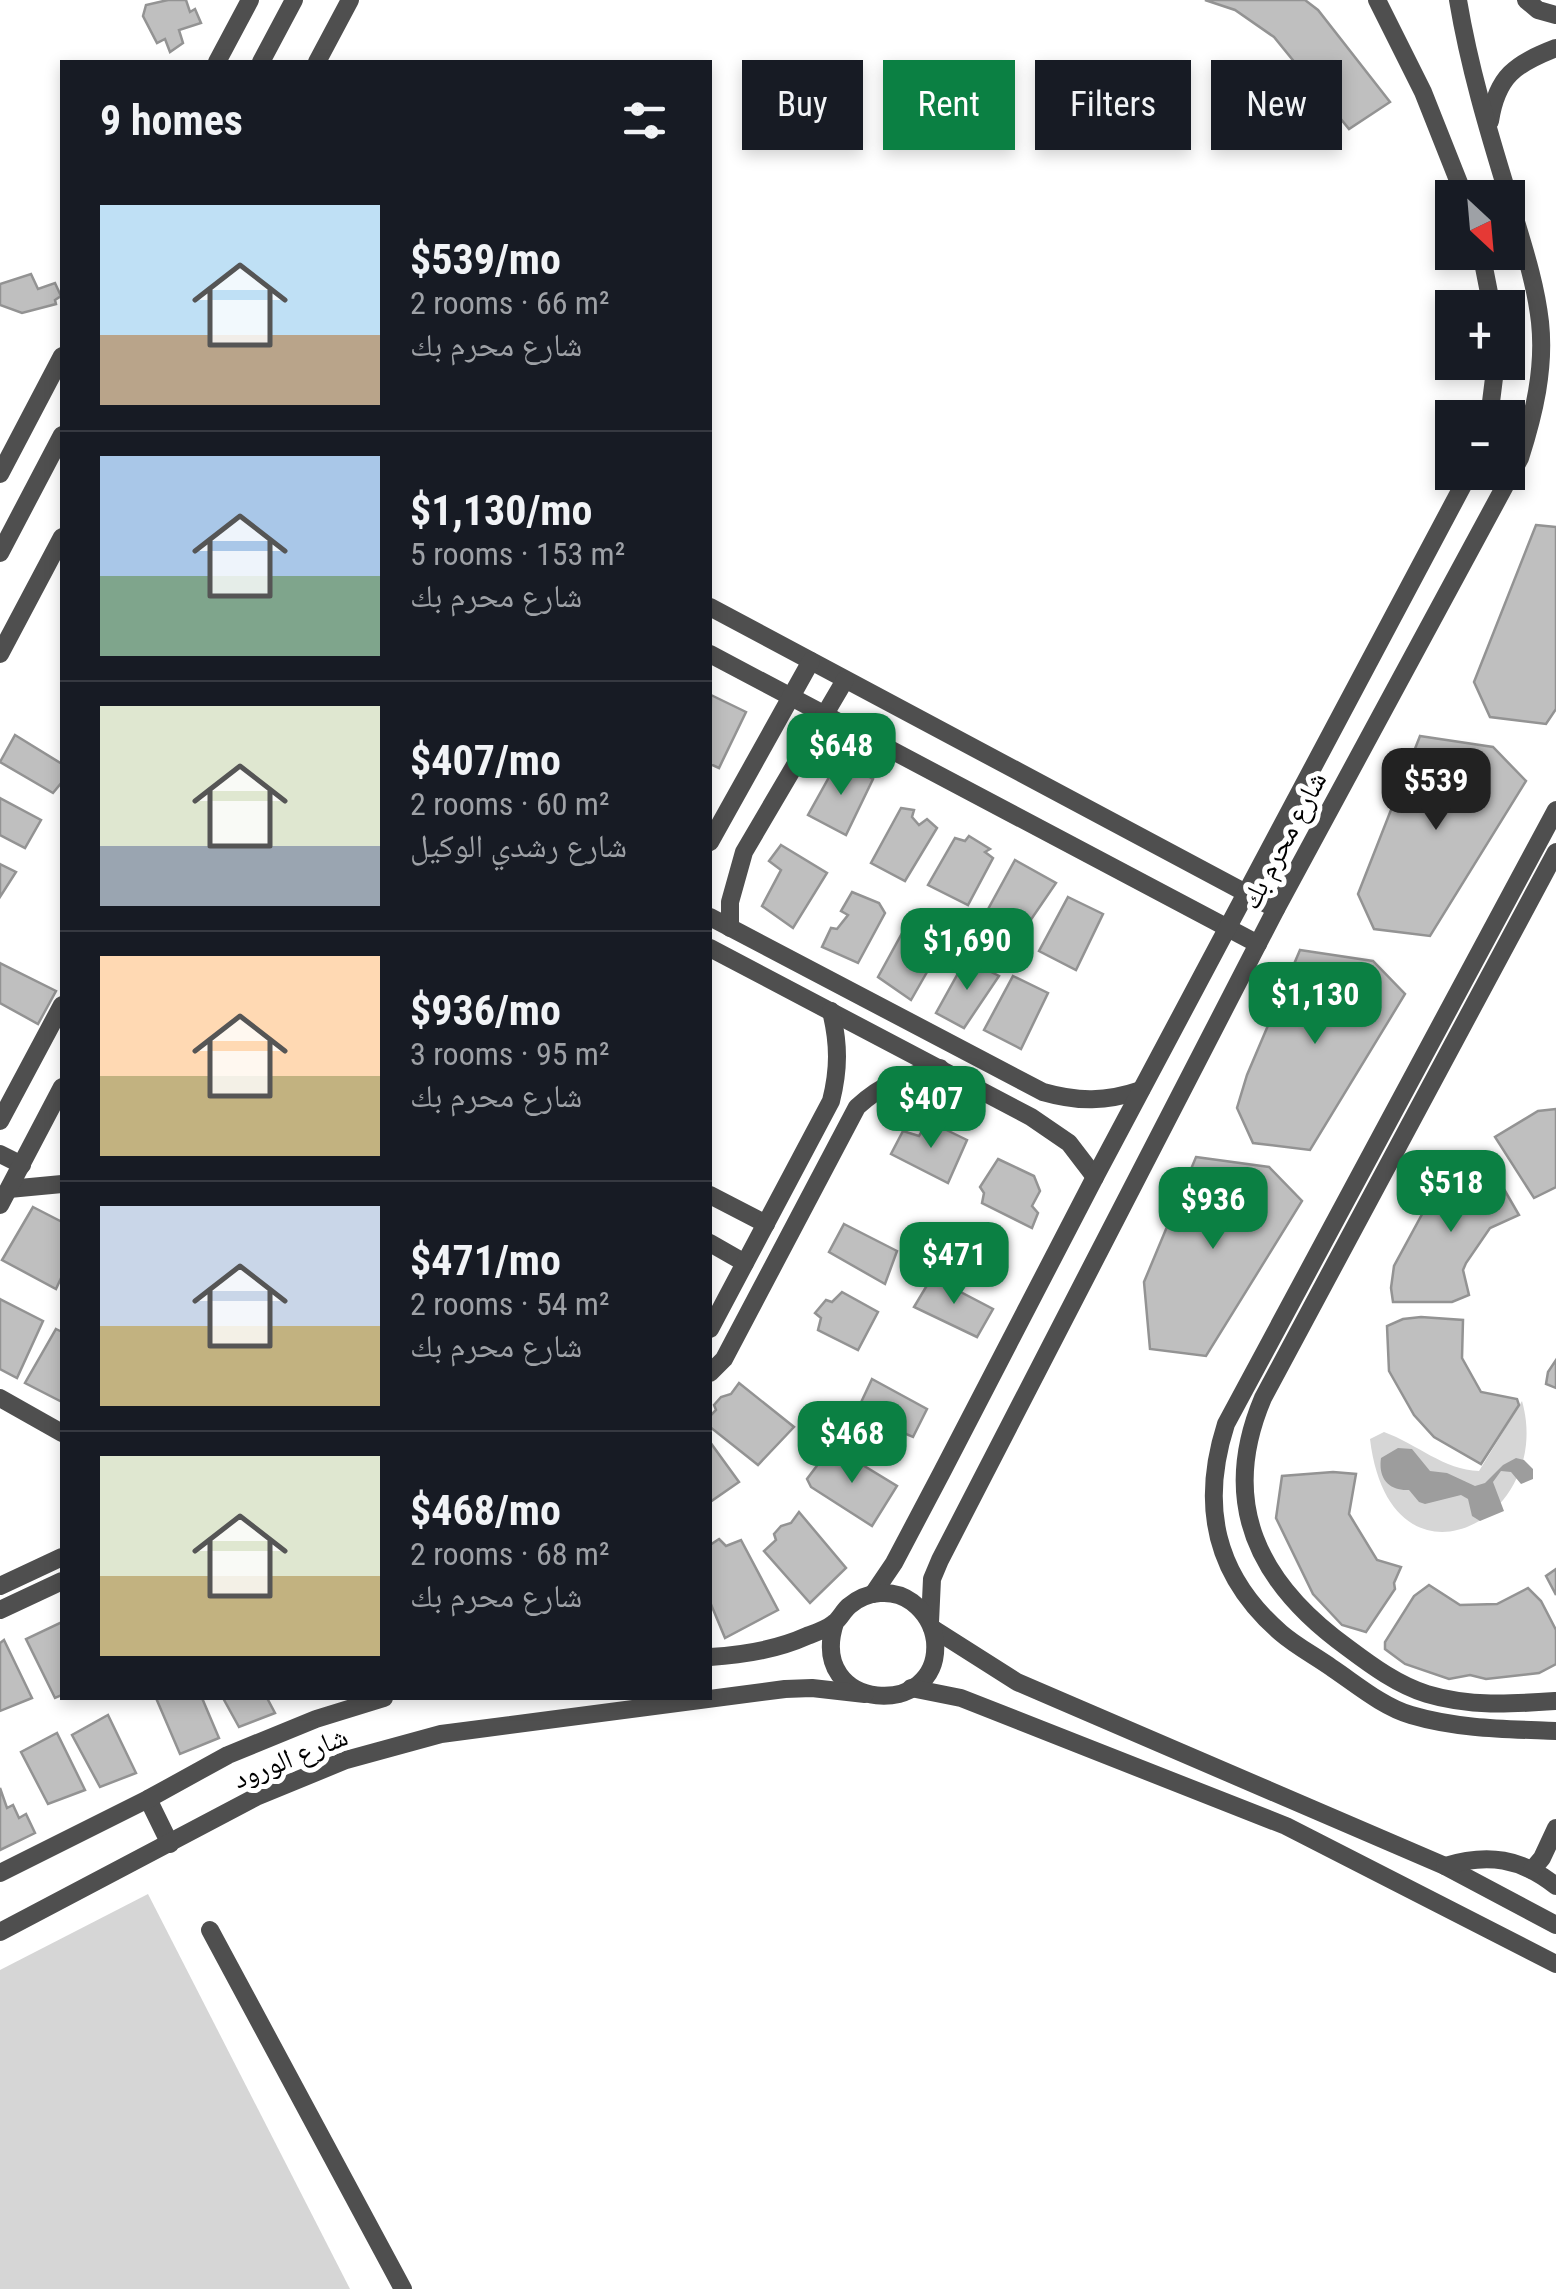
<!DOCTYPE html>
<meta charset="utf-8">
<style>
:root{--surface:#171b24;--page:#242831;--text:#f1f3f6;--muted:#9ea1a6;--line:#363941;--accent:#0b8043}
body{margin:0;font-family:"Roboto Condensed","Noto Naskh Arabic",sans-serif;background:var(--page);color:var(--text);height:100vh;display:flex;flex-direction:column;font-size:38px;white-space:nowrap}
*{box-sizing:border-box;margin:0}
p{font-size:32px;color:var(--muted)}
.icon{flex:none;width:55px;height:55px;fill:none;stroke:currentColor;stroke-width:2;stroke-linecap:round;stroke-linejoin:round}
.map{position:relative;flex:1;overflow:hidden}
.side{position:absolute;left:60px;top:60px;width:652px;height:1640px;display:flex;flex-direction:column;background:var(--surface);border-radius:0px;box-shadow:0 5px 15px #0003}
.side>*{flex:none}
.guide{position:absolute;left:742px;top:60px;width:662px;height:90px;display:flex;gap:20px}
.needle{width:65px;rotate:154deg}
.controls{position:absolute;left:1435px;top:180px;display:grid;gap:20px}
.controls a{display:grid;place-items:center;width:90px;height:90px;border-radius:0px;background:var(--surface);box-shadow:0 5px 15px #0003;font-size:50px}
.price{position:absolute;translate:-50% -85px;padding:0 22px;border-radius:20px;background:var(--accent);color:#fff;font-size:32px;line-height:65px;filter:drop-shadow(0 2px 5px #0008)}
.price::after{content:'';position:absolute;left:50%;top:60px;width:30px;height:22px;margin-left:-15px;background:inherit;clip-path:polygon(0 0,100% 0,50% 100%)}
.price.selected{background:#222;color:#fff}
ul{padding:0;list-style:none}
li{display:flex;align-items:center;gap:30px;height:250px;padding:0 40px}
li+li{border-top:2px solid var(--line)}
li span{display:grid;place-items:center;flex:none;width:280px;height:200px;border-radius:0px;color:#555}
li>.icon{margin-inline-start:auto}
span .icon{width:120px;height:120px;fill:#fffc;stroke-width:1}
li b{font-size:42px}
h2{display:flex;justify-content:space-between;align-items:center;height:120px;padding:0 40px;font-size:42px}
.pill{padding:0 35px;border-radius:0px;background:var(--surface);box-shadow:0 5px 15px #0003;font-size:35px;line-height:90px}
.pill.selected{background:var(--accent);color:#fff}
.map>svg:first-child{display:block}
.green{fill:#d6d6d6}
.water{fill:#9d9d9d}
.building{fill:#bfbfbf;stroke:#939393;stroke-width:2.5}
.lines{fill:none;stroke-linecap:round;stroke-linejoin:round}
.minor{stroke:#4f4f4f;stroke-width:18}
.labels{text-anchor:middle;stroke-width:10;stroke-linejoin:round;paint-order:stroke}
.street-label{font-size:28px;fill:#000;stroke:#fff}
</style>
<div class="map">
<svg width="1556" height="2289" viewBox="0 0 1556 2289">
<rect width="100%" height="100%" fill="#fff"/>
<!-- green -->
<g class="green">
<path d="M 1522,1401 C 1556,1521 1390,1605 1370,1439 L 1384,1432 C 1417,1444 1444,1470 1479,1471 Z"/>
<polygon points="148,1894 350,2289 0,2289 0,1970"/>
</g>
<!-- water -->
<path class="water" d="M 1398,1448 L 1412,1449 L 1430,1471 L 1447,1473 L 1475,1486 L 1485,1483 L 1503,1465 L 1516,1458 L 1524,1460 L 1533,1469 L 1533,1479 L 1521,1484 L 1511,1472 L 1501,1471 L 1493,1482 L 1504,1511 L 1480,1521 L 1472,1516 L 1468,1499 L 1461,1495 L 1425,1504 L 1419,1502 L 1409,1490 C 1389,1491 1378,1479 1381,1458 Z"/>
<!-- building -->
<g class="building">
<polygon points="168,0 186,0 190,12 195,9 201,23 179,30 183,43 170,52 165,39 157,43 143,16 146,5"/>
<polygon points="1205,0 1305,0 1318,10 1390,102 1349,129 1274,37 1235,10"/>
<polygon points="31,274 38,289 55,283 61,296 55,300 56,304 22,313 0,305 0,284"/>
<polygon points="1536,525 1556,527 1556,709 1546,724 1490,717 1474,682"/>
<polygon points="711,695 746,712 719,768 710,764"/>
<polygon points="15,735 62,764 62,782 53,793 0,762"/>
<polygon points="1420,736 1493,747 1526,781 1430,936 1374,929 1358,894"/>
<polygon points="838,761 873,779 846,835 808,815"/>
<polygon points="0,798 41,820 25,848 0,835"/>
<polygon points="901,808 914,810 912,817 919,825 927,819 937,828 905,881 871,863"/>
<polygon points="969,836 990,849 985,852 993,858 968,905 928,885 955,838 965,841"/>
<polygon points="781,845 827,873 793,928 762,906 781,870 769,861"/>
<polygon points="1015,860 1056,883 1015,943 981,922"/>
<polygon points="0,864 16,872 0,897"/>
<polygon points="852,892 879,903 885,913 858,963 822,947 831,928 837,929 848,915 841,911"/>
<polygon points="1068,897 1103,914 1076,970 1039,951"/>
<polygon points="906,926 943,944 911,1000 878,977"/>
<polygon points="1300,950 1373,961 1405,994 1310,1150 1253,1143 1237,1108 1247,1075"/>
<polygon points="966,959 999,976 964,1028 936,1013"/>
<polygon points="0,963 56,991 38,1024 0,1003"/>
<polygon points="1013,976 1048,993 1021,1049 984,1030"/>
<polygon points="1556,1109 1556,1187 1534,1198 1495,1137 1538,1111"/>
<polygon points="928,1121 967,1140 948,1183 891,1154 903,1131 919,1136"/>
<polygon points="1483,1153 1519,1215 1490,1228 1466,1263 1463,1270 1469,1295 1452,1302 1393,1302 1391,1288 1394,1266 1432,1196 1461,1163"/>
<polygon points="1196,1157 1269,1167 1302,1201 1206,1356 1150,1349 1144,1282"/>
<polygon points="998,1159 1034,1176 1040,1191 1032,1206 1038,1213 1032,1228 982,1203 984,1193 980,1187"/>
<polygon points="33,1207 62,1222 62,1276 56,1289 2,1260"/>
<polygon points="844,1224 897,1251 885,1284 829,1252"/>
<polygon points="932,1277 993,1309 977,1337 914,1307"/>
<polygon points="842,1292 878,1312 858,1350 818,1330 821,1318 815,1313 826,1300 832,1302"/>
<polygon points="0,1299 43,1321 17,1378 0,1369"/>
<polygon points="1421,1317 1463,1320 1462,1358 1481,1392 1517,1399 1519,1405 1481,1464 1434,1437 1414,1415 1389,1371 1387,1326 1403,1319"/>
<polygon points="56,1329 62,1332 62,1402 25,1383"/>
<polygon points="1556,1360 1556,1388 1546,1384 1548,1372"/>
<polygon points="872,1379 927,1409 913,1437 856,1413"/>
<polygon points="739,1383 794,1427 758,1465 710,1427 710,1416 716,1410 714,1405 721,1397 731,1394"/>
<polygon points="710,1442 739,1482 710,1502"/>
<polygon points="838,1450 897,1486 872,1526 811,1487 807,1479 825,1455"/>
<polygon points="1333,1472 1356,1474 1349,1514 1377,1560 1401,1567 1394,1583 1395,1589 1366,1632 1342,1625 1313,1594 1276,1518 1282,1476"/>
<polygon points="799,1512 846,1568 810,1603 764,1551 776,1540 774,1534 781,1526 791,1523"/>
<polygon points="719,1539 726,1546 741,1540 778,1610 725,1638 710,1602 710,1545"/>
<polygon points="1556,1569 1556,1595 1546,1576"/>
<polygon points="1429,1585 1460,1605 1497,1604 1528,1588 1541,1601 1556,1630 1556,1664 1539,1673 1486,1679 1470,1675 1449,1679 1405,1664 1385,1649 1385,1642 1414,1596"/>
<polygon points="62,1622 62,1695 55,1698 26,1639"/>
<polygon points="4,1640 32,1698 0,1711 0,1643"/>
<polygon points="156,1698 202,1698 219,1738 180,1754"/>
<polygon points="223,1698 267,1698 275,1713 239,1727"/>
<polygon points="108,1715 136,1773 100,1787 72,1735"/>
<polygon points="57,1733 85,1790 48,1804 21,1752"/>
<polygon points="0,1788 7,1808 13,1805 19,1818 26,1814 35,1833 0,1850"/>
</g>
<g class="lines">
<!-- minor -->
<g class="minor">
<polyline points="1377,0 1423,92 1465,198"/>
<polyline points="1526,0 1538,10 1556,15"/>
<polyline points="217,62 250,0"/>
<polyline points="261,62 294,0"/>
<polyline points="317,62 350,0"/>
<path d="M 1490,121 C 1497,76 1515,64 1556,48"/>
<polyline points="1481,252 1492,308"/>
<polyline points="1489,418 1496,362"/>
<polyline points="0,474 62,356"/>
<polyline points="0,553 62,435"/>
<polyline points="710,607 1276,909"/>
<polyline points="0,654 62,537"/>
<polyline points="710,654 1258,944"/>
<path d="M 1556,810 L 1226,1424 C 1200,1505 1214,1575 1281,1633 C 1296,1646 1315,1656 1332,1668 C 1356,1684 1383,1707 1411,1715 C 1458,1729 1507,1729 1556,1731"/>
<polyline points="710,842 811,661"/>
<path d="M 1556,852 L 1263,1398 C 1218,1504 1259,1584 1348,1648 C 1372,1666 1398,1685 1427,1694 C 1470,1707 1512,1704 1556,1701"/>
<path d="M 710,917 L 1043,1092 C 1078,1102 1106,1102 1141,1090"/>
<polyline points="730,928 730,902 744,852 845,680"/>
<polyline points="710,948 1031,1117 1069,1143 1095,1177"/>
<polyline points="0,1121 62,1005"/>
<polyline points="0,1154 22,1165"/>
<polyline points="9,1189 62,1184"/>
<polyline points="710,1195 766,1224"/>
<polyline points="0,1205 62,1087"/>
<polyline points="710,1243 745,1263"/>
<path d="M 710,1329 L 831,1101 C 839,1069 839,1044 831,1011"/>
<path d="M 710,1373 L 724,1359 L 857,1107 C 882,1084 907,1074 940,1068"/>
<polyline points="0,1398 62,1433"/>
<polyline points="0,1586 62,1557"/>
<polyline points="873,1594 894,1563 942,1472 1095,1177 1470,472"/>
<polyline points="0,1610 62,1581"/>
<path d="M 930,1622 L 932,1579 L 940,1560 L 1276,909 L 1520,458 C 1534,414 1545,369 1540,322 C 1535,278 1520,237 1508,195 C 1488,130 1469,66 1458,0"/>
<polyline points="932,1628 1017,1682 1445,1866 1556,1925"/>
<path d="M 710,1657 C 743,1655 776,1650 807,1636 C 815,1633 827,1629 834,1623 C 840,1619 843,1611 849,1606 C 866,1591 893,1588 912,1602 C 925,1612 933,1625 935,1641 C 942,1721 806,1712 835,1623"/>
<polyline points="911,1688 961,1698 1286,1826 1556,1964"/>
<polyline points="148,1799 170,1844"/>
<path d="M 1445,1866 C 1488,1853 1521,1858 1556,1886"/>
<polyline points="1532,1870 1542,1858 1556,1828"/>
<polyline points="0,1873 148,1799 228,1755 316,1719 384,1698"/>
<polyline points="210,1930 403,2289"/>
<polyline points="0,1932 256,1797 346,1760 441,1734 785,1689 812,1688 865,1694"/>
</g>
</g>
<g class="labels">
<!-- street labels -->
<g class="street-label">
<text transform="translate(1283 840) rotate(-62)" y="10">شارع محرم بك</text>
<text transform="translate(290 1757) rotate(-22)" y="10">شارع الورود</text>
</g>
</g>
</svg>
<div class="controls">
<a><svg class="needle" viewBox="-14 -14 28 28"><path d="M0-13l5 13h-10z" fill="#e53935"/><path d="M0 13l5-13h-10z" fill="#9ea1a6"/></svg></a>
<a>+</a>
<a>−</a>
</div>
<b class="price" style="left:841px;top:798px">$648</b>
<b class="price selected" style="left:1436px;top:833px">$539</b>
<b class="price" style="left:967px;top:993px">$1,690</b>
<b class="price" style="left:1315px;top:1047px">$1,130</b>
<b class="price" style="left:931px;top:1151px">$407</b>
<b class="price" style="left:1451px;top:1235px">$518</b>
<b class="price" style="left:1213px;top:1252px">$936</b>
<b class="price" style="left:954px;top:1307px">$471</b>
<b class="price" style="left:852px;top:1486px">$468</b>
<div class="guide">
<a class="pill">Buy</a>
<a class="pill selected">Rent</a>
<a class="pill">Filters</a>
<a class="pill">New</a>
</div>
<section class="side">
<h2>9 homes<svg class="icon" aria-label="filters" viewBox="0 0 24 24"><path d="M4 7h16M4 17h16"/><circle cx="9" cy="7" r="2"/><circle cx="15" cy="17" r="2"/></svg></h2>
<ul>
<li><span style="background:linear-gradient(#bfe0f5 65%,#b9a48a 0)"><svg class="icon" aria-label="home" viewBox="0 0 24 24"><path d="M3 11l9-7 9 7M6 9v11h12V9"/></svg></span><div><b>$539/mo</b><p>2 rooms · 66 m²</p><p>شارع محرم بك</p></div></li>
<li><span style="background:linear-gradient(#a9c7e8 60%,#7fa58c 0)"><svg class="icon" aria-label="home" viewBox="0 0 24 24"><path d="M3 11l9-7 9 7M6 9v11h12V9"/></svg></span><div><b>$1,130/mo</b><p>5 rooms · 153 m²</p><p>شارع محرم بك</p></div></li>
<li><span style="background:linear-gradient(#dfe7d0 70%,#9aa5b1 0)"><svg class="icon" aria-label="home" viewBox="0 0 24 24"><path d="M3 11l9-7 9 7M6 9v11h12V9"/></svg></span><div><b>$407/mo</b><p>2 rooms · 60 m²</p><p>شارع رشدي الوكيل</p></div></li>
<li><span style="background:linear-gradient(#ffd9b3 60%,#c2b280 0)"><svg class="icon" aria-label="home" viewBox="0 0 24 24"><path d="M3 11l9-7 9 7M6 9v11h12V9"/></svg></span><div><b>$936/mo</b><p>3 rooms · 95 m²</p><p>شارع محرم بك</p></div></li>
<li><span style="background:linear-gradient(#c9d6e8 60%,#c2b280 0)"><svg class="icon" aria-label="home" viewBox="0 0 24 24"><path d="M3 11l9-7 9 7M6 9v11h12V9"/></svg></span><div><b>$471/mo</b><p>2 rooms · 54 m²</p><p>شارع محرم بك</p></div></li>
<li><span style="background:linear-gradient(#dfe7d0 60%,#c2b280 0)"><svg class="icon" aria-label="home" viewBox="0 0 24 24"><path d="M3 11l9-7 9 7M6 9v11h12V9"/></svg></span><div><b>$468/mo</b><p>2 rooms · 68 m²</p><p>شارع محرم بك</p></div></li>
</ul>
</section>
</div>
